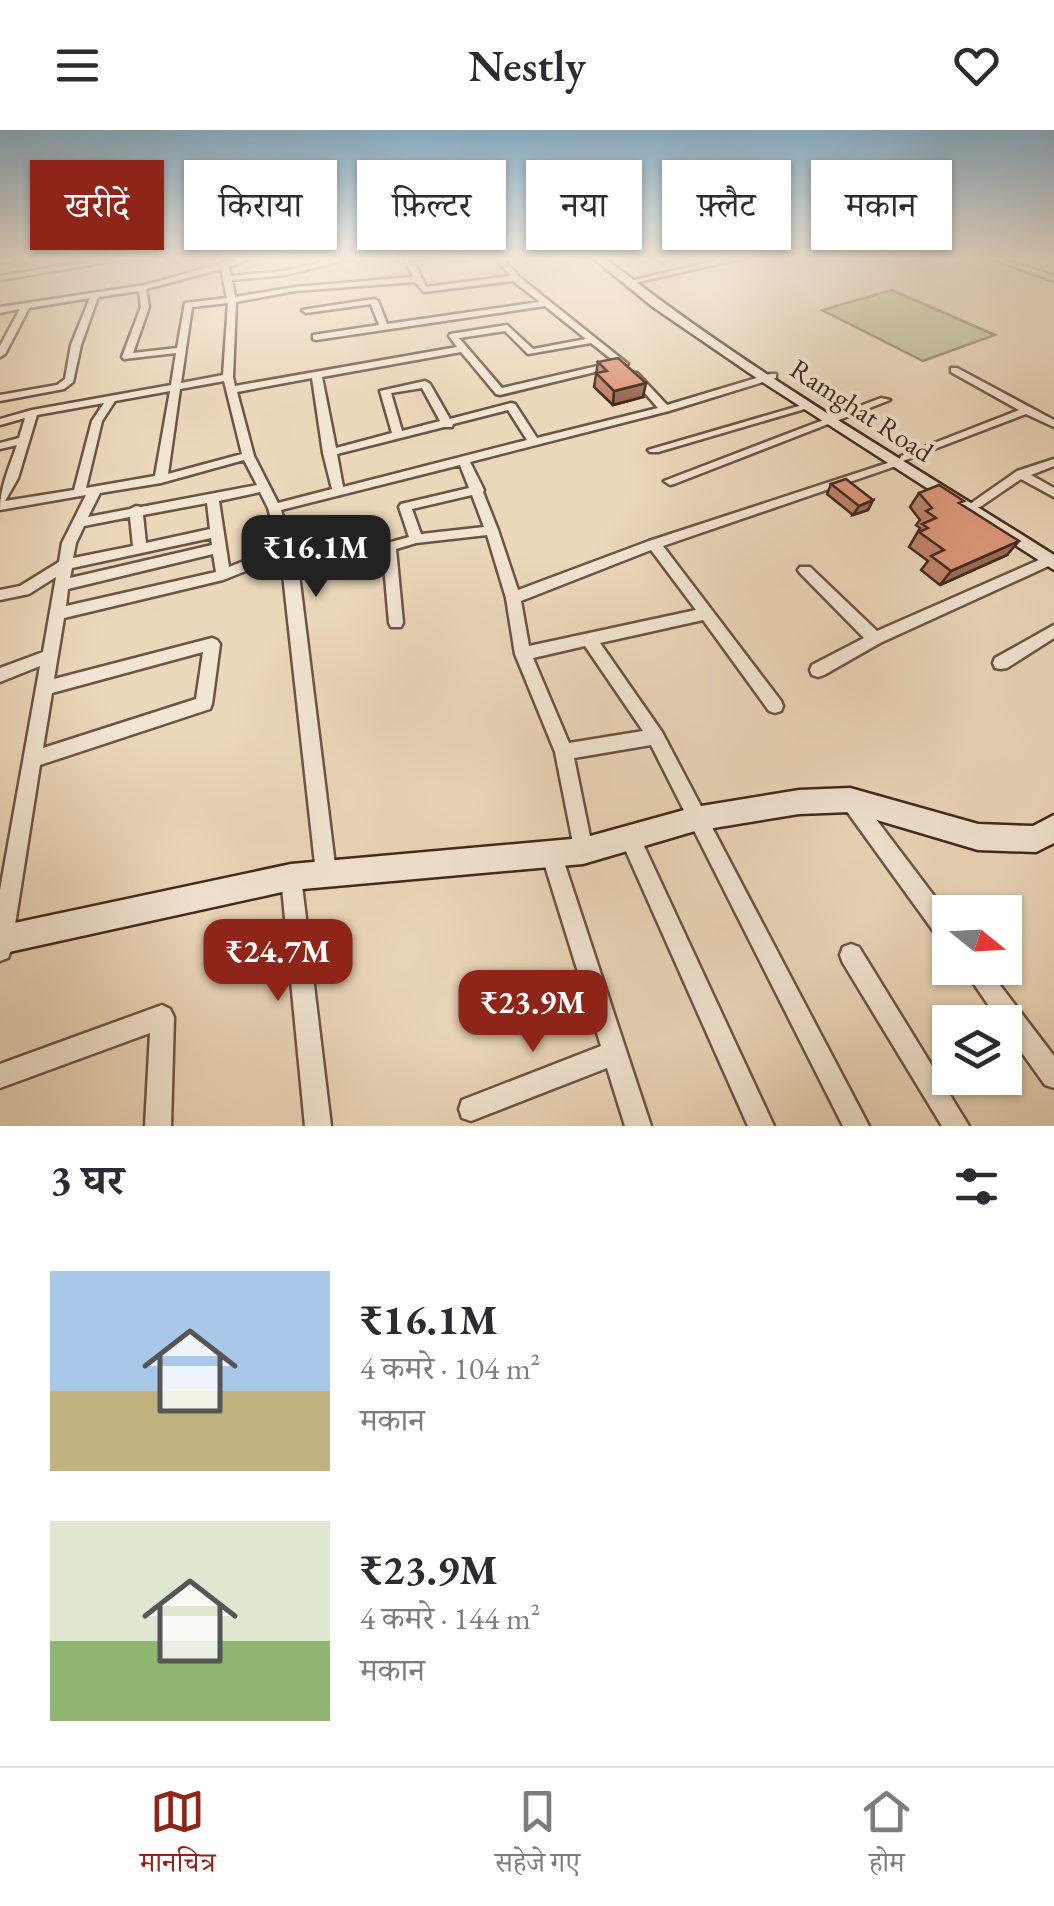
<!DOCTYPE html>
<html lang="hi">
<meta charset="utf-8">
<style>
:root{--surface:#fff;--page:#f2f2f3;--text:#2b2b33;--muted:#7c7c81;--line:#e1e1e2;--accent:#8f2418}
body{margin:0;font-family:"EB Garamond","Noto Serif Devanagari",serif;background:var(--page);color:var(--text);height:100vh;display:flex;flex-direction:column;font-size:38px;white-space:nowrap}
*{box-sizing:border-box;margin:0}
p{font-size:32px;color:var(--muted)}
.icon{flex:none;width:55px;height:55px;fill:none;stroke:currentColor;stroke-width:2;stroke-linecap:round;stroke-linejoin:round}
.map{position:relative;height:996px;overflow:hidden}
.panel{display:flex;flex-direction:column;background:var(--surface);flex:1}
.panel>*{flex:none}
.guide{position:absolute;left:30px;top:30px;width:995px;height:90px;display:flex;gap:20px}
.needle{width:65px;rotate:108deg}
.buttons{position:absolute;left:932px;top:765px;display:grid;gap:20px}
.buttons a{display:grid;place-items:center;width:90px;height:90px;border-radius:0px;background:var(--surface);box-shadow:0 2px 8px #0004;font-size:50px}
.price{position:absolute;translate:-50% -85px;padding:0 22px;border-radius:20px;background:var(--accent);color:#fff;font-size:32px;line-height:65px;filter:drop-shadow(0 2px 5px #0008)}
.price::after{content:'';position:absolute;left:50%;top:60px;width:30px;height:22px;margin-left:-15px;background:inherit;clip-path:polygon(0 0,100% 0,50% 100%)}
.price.active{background:#222;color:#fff}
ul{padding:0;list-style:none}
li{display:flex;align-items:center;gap:30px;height:250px;padding:0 50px}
li span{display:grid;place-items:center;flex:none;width:280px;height:200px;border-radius:0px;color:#555}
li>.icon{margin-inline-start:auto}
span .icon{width:120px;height:120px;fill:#fffc;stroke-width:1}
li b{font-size:42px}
h2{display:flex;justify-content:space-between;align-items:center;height:120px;padding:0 50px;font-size:42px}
.pill{padding:0 35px;border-radius:0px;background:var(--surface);box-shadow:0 2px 8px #0004;font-size:35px;line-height:90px}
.pill.active{background:var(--accent);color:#fff}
header{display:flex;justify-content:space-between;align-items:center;height:130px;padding:0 50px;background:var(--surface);font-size:45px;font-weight:600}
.dock{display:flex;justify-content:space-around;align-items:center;height:140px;border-top:2px solid var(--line);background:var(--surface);font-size:28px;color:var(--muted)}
.dock a{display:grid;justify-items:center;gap:5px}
.dock .active{color:var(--accent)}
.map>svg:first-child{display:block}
.green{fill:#b8be8f;stroke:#7e7255;stroke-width:2.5}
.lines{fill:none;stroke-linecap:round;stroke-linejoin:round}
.street-casing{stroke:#6d5343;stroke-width:5}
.secondary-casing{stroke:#43271b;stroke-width:5}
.street{fill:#f2e5d2;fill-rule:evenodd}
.secondary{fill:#f2e5d2;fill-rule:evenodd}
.wall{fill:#be8269;stroke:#43271b;stroke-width:2.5}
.shaded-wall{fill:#9b6a55;stroke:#43271b;stroke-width:2.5}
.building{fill:#dd977a;stroke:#43271b;stroke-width:2.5}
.labels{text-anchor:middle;stroke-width:8;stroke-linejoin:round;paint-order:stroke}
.far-street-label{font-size:28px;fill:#43271b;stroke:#f2e5d2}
</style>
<header><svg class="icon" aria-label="menu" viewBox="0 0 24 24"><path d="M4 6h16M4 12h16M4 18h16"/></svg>Nestly<svg class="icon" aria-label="heart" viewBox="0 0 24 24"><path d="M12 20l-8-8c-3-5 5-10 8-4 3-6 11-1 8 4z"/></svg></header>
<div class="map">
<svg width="1054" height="996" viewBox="0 0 1054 996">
<rect width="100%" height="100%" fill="#ebd7ba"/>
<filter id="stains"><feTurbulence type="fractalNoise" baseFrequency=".002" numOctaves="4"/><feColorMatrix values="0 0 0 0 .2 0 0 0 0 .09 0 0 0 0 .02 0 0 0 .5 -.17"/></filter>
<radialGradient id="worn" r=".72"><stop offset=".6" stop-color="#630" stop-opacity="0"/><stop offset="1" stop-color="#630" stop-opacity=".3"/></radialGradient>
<!-- green -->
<polygon class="green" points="892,160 995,205 923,231 822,180"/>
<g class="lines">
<!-- street casing -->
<g class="street-casing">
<g id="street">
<polygon points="18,128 18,130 0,133 0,129"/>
<polygon points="110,128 130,128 0,150 0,146"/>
<path d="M 241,128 L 254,128 L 228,137 L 231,146 L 285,141 L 339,128 L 354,128 L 285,145 L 232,150 L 235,167 L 295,157 L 413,147 L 405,128 L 412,128 L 426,157 L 510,146 L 496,128 L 503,128 L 518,146 L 628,234 L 500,265 L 496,264 L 461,222 L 322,247 L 336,318 L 392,303 L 380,261 L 425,251 L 430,254 L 450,289 L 511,273 L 515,274 L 537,308 L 658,278 L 631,247 L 631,243 L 637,243 L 667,275 L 770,244 L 776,244 L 776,248 L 669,281 L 470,332 L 484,360 L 483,362 L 498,400 L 518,460 L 649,411 L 900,329 L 901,326 L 1019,280 L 951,242 L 951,238 L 957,238 L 1054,290 L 1054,297 L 1026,284 L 903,331 L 902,334 L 663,416 L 781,571 L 783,576 L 781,581 L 775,583 L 769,581 L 703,490 L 600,513 L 662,602 L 869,996 L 843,996 L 651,615 L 574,628 L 593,721 L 590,728 L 583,731 L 576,728 L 555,622 L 515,524 L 506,468 L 487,405 L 416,413 L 396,419 L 403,493 L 401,497 L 391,497 L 389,493 L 383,423 L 309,445 L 299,444 L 336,743 L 333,750 L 326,753 L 319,750 L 316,743 L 281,427 L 223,450 L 64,488 L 54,549 L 212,508 L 217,510 L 220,514 L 212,574 L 210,579 L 40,635 L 11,820 L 8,828 L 0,831 L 0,760 L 40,536 L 0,552 L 0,538 L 43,522 L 56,447 L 29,464 L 0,470 L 0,460 L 20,456 L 59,432 L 62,413 L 86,365 L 0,380 C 0,357 9,338 17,315 L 0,319 L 0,313 L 19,308 L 25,288 L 0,295 L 0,289 L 32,280 L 171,255 L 176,223 L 124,229 L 122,227 L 141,177 L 139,161 L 98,167 L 81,215 L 73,252 L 64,259 L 0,271 L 0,265 L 57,255 L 65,249 L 71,215 L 90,168 L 29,178 L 5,224 L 0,227 L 0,216 L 20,179 L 0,183 L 0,177 L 145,155 ZM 221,139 L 227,168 L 185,173 L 177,218 L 133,223 L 149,177 L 146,159 ZM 513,151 L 540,172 L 387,194 L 378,171 L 374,169 L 302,180 L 306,183 L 371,174 L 379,195 L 313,205 L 313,209 L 316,210 L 545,176 L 586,209 L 533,219 L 507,195 L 450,204 L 449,206 L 457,217 L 235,256 L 233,247 L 236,172 L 295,161 L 415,152 L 424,162 ZM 228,173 L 223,245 L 181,253 L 192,177 ZM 505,201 L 528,224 L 591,213 L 615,232 L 502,258 L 459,208 ZM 312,248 L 323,323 L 332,359 L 278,373 L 254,326 L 237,262 ZM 224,251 L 242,324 L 168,344 L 180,259 ZM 422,258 L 440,291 L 402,301 L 391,263 ZM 170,261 L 155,346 L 86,358 L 102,291 L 115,271 ZM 104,273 L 92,291 L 74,360 L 5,371 L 18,348 L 37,285 ZM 508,280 L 527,310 L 343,357 L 337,324 L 444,297 L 452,297 L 453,294 ZM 244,330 L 257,355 L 141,377 L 136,376 L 130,379 L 88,387 L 100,363 L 161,353 ZM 460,335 L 469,358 L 401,374 L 399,377 L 409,407 L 309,435 L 297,434 L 281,380 ZM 260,362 L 268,378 L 279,417 L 229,437 L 219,371 ZM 472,365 L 484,397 L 421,404 L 412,379 ZM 207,373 L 210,399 L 146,413 L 143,385 ZM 130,387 L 133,416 L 73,428 L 76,413 L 84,396 ZM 211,408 L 212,415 L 70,448 L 72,438 ZM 651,420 L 696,480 L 529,516 L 521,471 ZM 213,424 L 216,442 L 66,476 L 68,459 ZM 585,516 L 643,601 L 569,613 L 533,528 ZM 203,522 L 196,569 L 43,618 L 52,563 Z"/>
<polygon points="459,128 467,128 467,129 463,131"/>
<polygon points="728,128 744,128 634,153 630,151"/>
<polygon points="854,128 850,131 846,129 847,128"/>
<polygon points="990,128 1002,128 1054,146 1054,151"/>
<polygon points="881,268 890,270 674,354 670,355 664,351"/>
<polygon points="806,274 815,276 658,322 650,322 648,320"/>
<polygon points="1054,329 1054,336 1031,345 1054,358 1054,367 1021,349 980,377 976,378 970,374 1017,341"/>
<polygon points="1048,426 1054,430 1053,434 880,513 824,545 818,547 812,545 810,540 812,535 864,508 800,443 798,440 800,437 810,437 877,501"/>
<polygon points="1054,495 1054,508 1007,538 1001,539 995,538 993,533 995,528"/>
<polygon points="850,661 857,664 950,787 950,816 942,813 843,676 841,670 843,664"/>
<polygon points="631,700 638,703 774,996 748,996 621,710 624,703"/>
<polygon points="551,713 558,716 561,723 651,996 625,996 607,938 471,991 462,988 459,979 462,970 601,916 541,723 544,716"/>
<polygon points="291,737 298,740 301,747 331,996 305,996 281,747 284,740"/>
<polygon points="851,814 859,817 969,996 942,996 843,833 840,825 843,817"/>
<polygon points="963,838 987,838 1054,926 1054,958 1045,955 1005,899 1005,892 1000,892"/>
<polygon points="162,875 170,879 174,887 171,996 145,996 150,903 0,958 0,934"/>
</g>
</g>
<!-- secondary casing -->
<g class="secondary-casing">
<g id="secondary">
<path d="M 593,128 L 605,128 C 745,239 903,329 1054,425 L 1054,440 L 761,251 L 653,177 Z"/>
<polygon points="850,658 978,694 1033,696 1054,685 1054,713 1036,722 978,720 850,682 799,684 695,701 583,734 291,760 0,824 0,796 291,734 583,708 695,677 799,660"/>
</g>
</g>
<!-- street -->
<use href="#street" class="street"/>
<!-- secondary -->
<use href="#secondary" class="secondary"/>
</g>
<!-- wall -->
<g class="wall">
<polygon points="598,232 643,267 613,275 594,257"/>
<polygon points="831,354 873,370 868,380 853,385 827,364"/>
<polygon points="919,363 961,375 1007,425 940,455 921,440 928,431 909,417 920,398 916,395 920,390 910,377"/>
</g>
<!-- shaded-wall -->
<g class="shaded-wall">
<polygon points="646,253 643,267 613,275 614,261"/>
<polygon points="873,370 868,380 853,385 859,376"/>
<polygon points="337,410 340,420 309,430 305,420"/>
<polygon points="1019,411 1007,425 940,455 951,441"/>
</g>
<!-- building -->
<g class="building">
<polygon points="618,228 646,253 614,261 596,243 607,241 598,232"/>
<polygon points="846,349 873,370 859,376 831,354"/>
<polygon points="939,355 964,371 959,373 1019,411 951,441 931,426 944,420 919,402 928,398 922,394 936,388 926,381 932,378 919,363"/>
<polygon points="329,387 337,410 305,420 297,396"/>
</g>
<!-- sky -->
<linearGradient id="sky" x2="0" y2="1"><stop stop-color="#89b6d4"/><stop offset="0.48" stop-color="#f6ede0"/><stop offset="1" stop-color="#f6ede0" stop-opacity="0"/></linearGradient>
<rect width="1054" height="268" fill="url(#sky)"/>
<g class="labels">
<!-- far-street labels -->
<g class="far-street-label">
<text transform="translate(862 280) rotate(33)" y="10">Ramghat Road</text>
</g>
</g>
<rect width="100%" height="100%" filter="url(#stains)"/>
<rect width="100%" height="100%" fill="url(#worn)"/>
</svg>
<div class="buttons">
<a><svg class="needle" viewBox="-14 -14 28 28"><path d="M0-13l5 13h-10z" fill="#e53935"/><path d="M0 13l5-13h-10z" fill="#7c7c81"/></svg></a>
<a><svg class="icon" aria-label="layers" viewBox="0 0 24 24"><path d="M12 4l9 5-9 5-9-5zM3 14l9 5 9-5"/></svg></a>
</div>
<b class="price active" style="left:316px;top:470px">₹16.1M</b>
<b class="price" style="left:278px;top:874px">₹24.7M</b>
<b class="price" style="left:533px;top:925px">₹23.9M</b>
<div class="guide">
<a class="pill active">खरीदें</a>
<a class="pill">किराया</a>
<a class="pill">फ़िल्टर</a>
<a class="pill">नया</a>
<a class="pill">फ़्लैट</a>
<a class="pill">मकान</a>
</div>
</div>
<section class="panel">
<h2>3 घर<svg class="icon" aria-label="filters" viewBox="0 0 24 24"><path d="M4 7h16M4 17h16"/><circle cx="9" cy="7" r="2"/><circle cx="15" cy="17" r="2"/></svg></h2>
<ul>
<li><span style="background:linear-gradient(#a9c7e8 60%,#c2b280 0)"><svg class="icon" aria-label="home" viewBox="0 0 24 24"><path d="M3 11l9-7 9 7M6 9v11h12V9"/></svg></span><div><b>₹16.1M</b><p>4 कमरे · 104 m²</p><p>मकान</p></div></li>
<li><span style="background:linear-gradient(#dfe7d0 60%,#8fb573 0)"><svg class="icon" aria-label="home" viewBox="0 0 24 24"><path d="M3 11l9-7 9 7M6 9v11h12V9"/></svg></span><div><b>₹23.9M</b><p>4 कमरे · 144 m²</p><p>मकान</p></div></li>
</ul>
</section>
<nav class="dock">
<a class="active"><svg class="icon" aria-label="map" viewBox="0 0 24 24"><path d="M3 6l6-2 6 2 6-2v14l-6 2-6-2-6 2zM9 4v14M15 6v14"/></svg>मानचित्र</a>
<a><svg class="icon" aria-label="saved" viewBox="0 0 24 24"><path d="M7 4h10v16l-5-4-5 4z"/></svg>सहेजे गए</a>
<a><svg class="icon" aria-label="home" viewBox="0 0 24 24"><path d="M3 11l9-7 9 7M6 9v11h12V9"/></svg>होम</a>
</nav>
